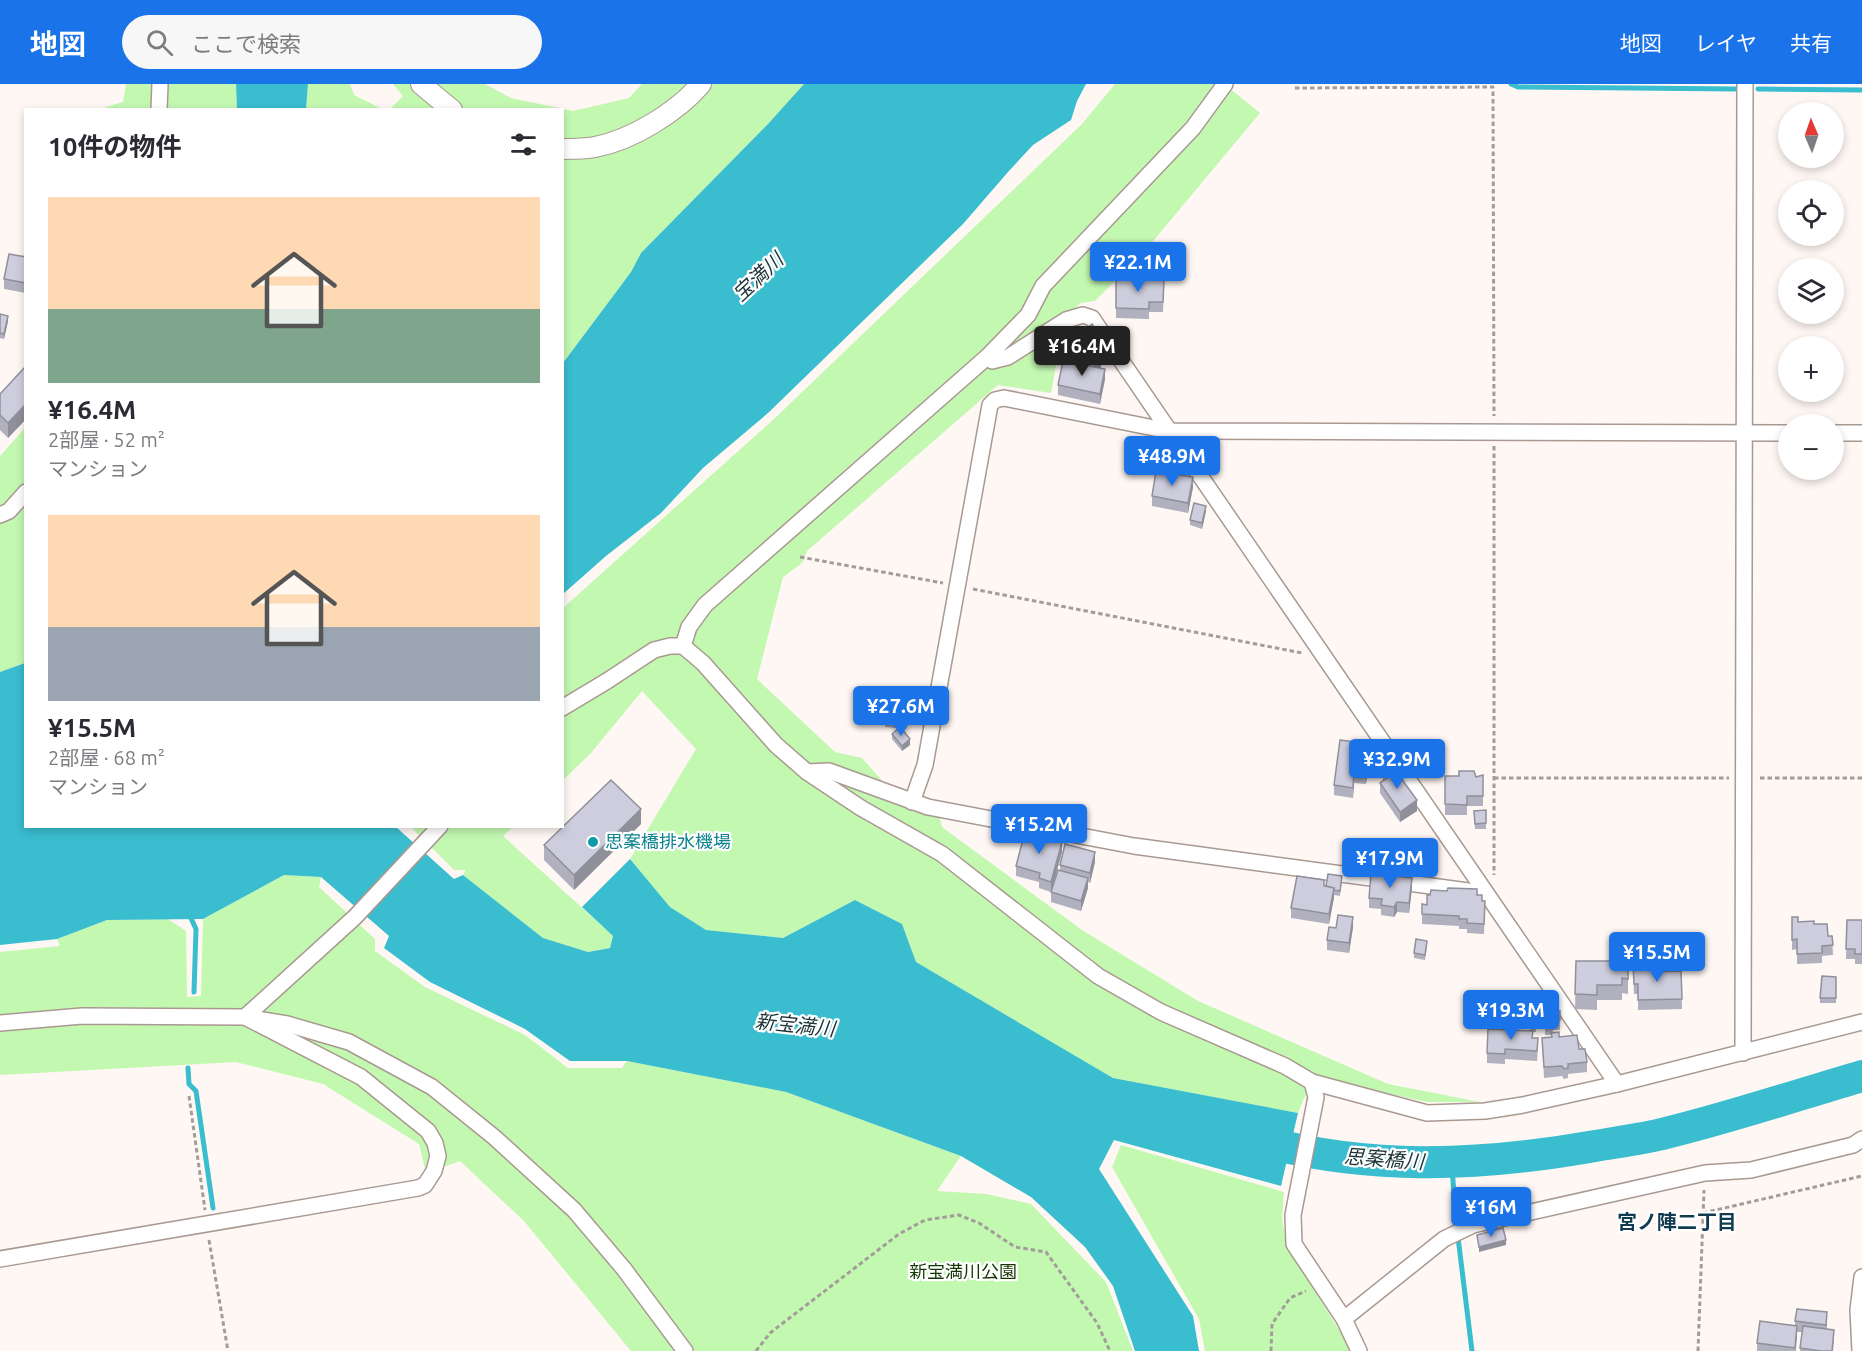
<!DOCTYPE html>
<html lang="ja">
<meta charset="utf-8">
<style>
:root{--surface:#fff;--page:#f7f7f7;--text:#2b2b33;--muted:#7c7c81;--accent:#1a73e8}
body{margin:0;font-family:Ubuntu,"Noto Sans JP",sans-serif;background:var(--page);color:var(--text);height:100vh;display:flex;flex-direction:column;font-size:22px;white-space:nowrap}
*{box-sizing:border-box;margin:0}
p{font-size:20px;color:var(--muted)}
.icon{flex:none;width:33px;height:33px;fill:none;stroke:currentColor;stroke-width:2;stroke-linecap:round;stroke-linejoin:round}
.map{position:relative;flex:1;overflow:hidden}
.sheet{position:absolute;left:24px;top:24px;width:540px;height:720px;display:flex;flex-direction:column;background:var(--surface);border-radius:0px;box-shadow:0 3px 9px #0003}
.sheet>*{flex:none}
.needle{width:39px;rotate:358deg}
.controls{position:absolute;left:1778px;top:18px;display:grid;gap:12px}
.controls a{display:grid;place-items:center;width:66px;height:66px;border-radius:50%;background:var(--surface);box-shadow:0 3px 9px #0003;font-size:30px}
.price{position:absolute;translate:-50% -51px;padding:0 14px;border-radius:6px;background:var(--accent);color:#fff;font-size:20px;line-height:39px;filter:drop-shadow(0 2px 3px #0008)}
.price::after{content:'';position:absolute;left:50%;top:36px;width:18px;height:14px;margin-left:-9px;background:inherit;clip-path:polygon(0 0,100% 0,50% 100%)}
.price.on{background:#222;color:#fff}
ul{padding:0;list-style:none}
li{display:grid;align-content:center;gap:12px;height:318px;padding:0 24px}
li span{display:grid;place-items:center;height:186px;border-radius:0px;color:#555}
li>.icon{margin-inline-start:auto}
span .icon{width:108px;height:108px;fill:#fffc;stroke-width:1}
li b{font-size:26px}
h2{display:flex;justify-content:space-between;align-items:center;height:72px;padding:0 24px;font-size:26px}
header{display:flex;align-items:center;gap:36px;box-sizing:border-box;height:84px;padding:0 30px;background:var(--accent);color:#fff}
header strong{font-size:28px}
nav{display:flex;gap:33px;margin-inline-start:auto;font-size:21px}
.search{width:420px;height:54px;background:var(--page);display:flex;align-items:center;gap:15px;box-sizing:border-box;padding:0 21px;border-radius:33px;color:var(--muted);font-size:22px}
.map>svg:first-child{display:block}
.green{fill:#c3f8b1}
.water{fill:#39bdcf}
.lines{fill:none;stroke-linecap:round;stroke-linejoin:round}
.stream{stroke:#39bdcf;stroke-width:5}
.river{stroke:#39bdcf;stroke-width:32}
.minor-casing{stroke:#a99991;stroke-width:18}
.tertiary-casing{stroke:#a99991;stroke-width:22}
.path{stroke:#a39d99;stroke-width:3;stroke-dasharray:4.5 3;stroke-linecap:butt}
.minor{stroke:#fff;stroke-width:15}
.tertiary{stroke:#fff;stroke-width:20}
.wall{fill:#b0b0be}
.shaded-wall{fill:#90909b}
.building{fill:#cdcddd;stroke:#90909b;stroke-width:1.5}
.culture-dot{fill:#0f9aa8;stroke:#fff;stroke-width:2}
.labels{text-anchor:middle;stroke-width:4.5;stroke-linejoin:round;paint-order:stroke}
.culture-label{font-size:18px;fill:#0d838f;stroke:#fff;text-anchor:start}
.park-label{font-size:18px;fill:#153705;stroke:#fff}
.water-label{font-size:20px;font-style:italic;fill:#1e3437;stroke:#fff}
.neighbourhood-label{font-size:20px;font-weight:bold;fill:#113b51;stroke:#fff}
</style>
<header>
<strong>地図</strong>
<div class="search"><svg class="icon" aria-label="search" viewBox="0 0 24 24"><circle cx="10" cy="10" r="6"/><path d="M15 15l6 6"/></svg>ここで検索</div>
<nav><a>地図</a><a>レイヤ</a><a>共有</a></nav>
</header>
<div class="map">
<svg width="1862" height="1267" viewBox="0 0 1862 1267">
<rect width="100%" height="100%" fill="#fef7f3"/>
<!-- green -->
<g class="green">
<polygon points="126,0 236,0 237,25 105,26 106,23 123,18"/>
<polygon points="308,0 350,0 354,11 382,25 306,26"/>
<polygon points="393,0 485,0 511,14 573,27 629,14 642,0 804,0 768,40 641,169 631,188 563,279 562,26 389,26 403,12"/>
<polygon points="1115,0 1224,0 1260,29 1144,168 1095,217 1081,219 1054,241 1060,259 1051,309 998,301 807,467 802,479 783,493 757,595 835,668 862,674 902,719 939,731 942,743 1082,846 1198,917 1388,1000 1480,1018 1427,1018 1320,994 1304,1014 1298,1029 1113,994 916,878 902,840 855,816 783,854 706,846 670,823 630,775 696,665 642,607 591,669 563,696 563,524 774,335 1082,40"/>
<polygon points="25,344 25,579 0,588 0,372"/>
<polygon points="413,742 513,743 503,752 613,852 610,864 588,868 543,854 463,791 466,786 454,786 412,744"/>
<polygon points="284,791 321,793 319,803 375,855 375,867 425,903 525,951 568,984 622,984 627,977 786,1008 961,1072 937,1107 986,1110 1031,1120 1106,1198 1133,1267 631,1267 524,1137 460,1077 426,1089 419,1060 323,1000 236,978 0,991 0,868 60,862 57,855 107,836 168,835 186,847 187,913 201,912 203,835"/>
<polygon points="1121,1061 1284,1108 1282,1136 1287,1162 1352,1267 1205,1267 1199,1235 1112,1083"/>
</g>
<!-- water -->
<g class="water">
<polygon points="236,0 308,0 306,25 237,25"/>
<polygon points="804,0 1086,0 1077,17 1071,36 1033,61 1008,88 963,140 768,329 703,384 661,429 606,472 563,510 563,279 631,188 641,169 768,40"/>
<polygon points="25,579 26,742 396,743 454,795 463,791 543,854 588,868 610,864 613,852 582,823 630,775 670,823 706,846 783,854 855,816 902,840 916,878 1113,994 1298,1029 1281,1102 1114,1056 1099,1085 1193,1232 1199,1267 1135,1267 1113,1202 1085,1163 1031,1113 961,1072 786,1008 627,977 570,977 525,945 430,898 384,864 389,852 321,793 284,791 203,835 107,836 57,855 0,861 0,588"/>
</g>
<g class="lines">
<!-- stream -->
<g class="stream">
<polyline points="1511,0 1518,3 1736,5"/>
<polyline points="1758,5 1862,6"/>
<polyline points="189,830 196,845 194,908"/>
<polyline points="188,984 189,1000 196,1007 213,1124"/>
<polyline points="1452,1080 1455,1129 1472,1267"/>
</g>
<!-- river -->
<path class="river" d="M 1249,1054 C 1365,1087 1477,1083 1595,1062 C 1618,1058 1643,1055 1666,1049 C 1732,1033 1797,1011 1862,992"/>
<!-- minor casing -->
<g class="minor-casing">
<g id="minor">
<polyline points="159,26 160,0"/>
<polyline points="987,273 992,277 1008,273 1066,236 1083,231 1092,234 1617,1000 1862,938"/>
<polyline points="1833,349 1862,349"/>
<polyline points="0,431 9,427 26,408"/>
<polyline points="683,562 689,543 705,521 987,273 1028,231 1043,202 1193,44 1225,0"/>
<polyline points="562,624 607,597 654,566 670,562 683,562 703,579 776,661 807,688 861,724 942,770 1098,892 1161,928 1285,982 1312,998 1316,1013 1293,1131 1294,1160 1344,1235 1359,1267"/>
<polyline points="807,688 829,687 928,723 1134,762 1468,807"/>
<polyline points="912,718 925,681 990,321 995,316 1004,314 1169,347 1788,349"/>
<polyline points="0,939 82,932 245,933 287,940 349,958 432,1003 494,1053 574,1126 624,1185 685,1267"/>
<polyline points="1743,969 1745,0"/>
<polyline points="1312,998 1427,1029 1485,1027 1523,1021 1617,1000"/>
<polyline points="0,1175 418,1104 425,1101 434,1087 438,1072 435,1059 428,1047 361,993 245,933 355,833 440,742"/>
<polyline points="1344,1235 1444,1155 1473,1141 1705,1089 1751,1086 1853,1061 1862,1055"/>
<polyline points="1860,1267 1858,1226 1862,1193"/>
</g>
</g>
<!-- tertiary casing -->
<g class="tertiary-casing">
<g id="tertiary">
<polyline points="421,0 452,26"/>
<path d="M 562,65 C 573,65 585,65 595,63 C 632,56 677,28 701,0"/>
</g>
</g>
<!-- path -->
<g class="path">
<polyline points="1295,4 1493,3 1494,332"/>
<polyline points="1494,362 1494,791"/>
<polyline points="800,473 943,499"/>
<polyline points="973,505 1302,569"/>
<polyline points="1494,694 1729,694"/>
<polyline points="1760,694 1862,694"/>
<polyline points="189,1012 205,1126"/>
<polyline points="1703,1129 1862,1092"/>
<polyline points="209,1156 228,1267"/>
<polyline points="756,1267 770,1249 899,1150 925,1136 959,1131 979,1139 1015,1163 1046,1168 1097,1239 1110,1267"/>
<polyline points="1271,1267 1272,1240 1290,1214 1306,1207"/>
<polyline points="1698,1267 1704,1106"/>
</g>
<!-- minor -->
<use href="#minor" class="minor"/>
<!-- tertiary -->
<use href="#tertiary" class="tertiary"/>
</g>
<!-- wall -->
<g class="wall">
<polygon points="26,173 26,209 4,205 4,195"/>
<polygon points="1116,195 1164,196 1163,228 1149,228 1149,235 1116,234"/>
<polygon points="0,230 8,237 4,255 0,254"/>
<polygon points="1074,253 1105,269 1099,272 1101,285 1105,295 1100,320 1058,311 1058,301 1087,282 1074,263"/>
<polygon points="26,282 26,335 8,354 0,346 0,310"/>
<polygon points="1193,403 1188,429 1152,422 1152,412"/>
<polygon points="1206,427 1202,445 1190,441 1190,436"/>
<polygon points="898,631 896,644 885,643 885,638"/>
<polygon points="892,650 910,661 902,667 892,655"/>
<polygon points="1370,670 1366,700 1354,699 1353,714 1334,711 1334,701"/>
<polygon points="1383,688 1417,727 1400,738 1380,709 1380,699 1383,697"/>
<polygon points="1483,691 1483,722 1467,722 1467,731 1445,731 1445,692 1476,693"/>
<polygon points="1486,726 1486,745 1475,745 1474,727"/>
<polygon points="641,740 574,806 544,776 544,761"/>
<polygon points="1062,768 1051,808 1039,804 1039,798 1016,792 1016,782"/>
<polygon points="1095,778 1090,799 1088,798 1088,804 1081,827 1051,818 1051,808 1060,786 1060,781"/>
<polygon points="1342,797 1340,812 1334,811 1329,840 1291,834 1291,824 1324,802"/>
<polygon points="1412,804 1409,829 1397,828 1394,833 1381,831 1381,825 1369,824 1369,814"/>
<polygon points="1477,811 1482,817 1485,827 1484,850 1467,849 1467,845 1459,845 1459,842 1422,840 1422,820 1427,821"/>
<polygon points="1792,833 1798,838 1814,840 1828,852 1832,852 1833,871 1822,872 1822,879 1797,880 1797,865 1792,866"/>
<polygon points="1847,836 1862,836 1862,880 1855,880 1855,875 1846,875"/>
<polygon points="1353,843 1349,869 1327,866 1327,856 1336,844"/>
<polygon points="1427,862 1425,876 1414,874 1414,869"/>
<polygon points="1576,877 1628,877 1628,910 1622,909 1622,916 1597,916 1597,926 1575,925"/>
<polygon points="1642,877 1648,881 1653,888 1681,887 1682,925 1638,926 1638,910 1634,910 1633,880 1642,880"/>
<polygon points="1836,893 1836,919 1820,919 1820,914"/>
<polygon points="1530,915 1553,922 1555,927 1560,927 1560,946 1553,946 1553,949 1579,965 1587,978 1587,988 1568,990 1568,994 1564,995 1562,992 1544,994 1542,954 1551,953 1551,951 1545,951 1545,945 1536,945 1536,948 1533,948 1533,954 1538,964 1537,977 1505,975 1505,980 1487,979 1487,969 1530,947"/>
<polygon points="1795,1237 1827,1239 1827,1245 1834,1256 1833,1267 1800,1267 1802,1248 1797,1248 1796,1267 1757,1267 1757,1259 1795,1242"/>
</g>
<!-- shaded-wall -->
<g class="shaded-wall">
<polygon points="8,232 8,237 4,255 4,250"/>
<polygon points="1105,259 1105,269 1094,276 1094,266"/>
<polygon points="1101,276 1101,286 1094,291 1094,281"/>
<polygon points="1105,285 1105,295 1100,320 1100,310"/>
<polygon points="26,320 26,335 8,354 8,339"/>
<polygon points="1193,393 1193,403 1188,429 1188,419"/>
<polygon points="1206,422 1206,427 1202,445 1202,439"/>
<polygon points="910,655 910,661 902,667 902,662"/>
<polygon points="1370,660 1370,670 1366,700 1366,690"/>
<polygon points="1354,689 1354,699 1353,714 1353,704"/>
<polygon points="1417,716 1417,727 1400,738 1400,728"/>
<polygon points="641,725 641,740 574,806 574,791"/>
<polygon points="1062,758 1062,768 1051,808 1051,798"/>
<polygon points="1095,768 1095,778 1090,799 1090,789"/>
<polygon points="1088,794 1088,804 1081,827 1081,817"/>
<polygon points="1412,794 1412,804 1409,829 1409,819"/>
<polygon points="1334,804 1334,814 1329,840 1329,830"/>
<polygon points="1397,818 1397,828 1394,833 1394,823"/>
<polygon points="1353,833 1353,843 1349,869 1349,859"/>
<polygon points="1506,1156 1506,1161 1479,1168 1479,1163"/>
<polygon points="1797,1242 1797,1252 1795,1267 1795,1264"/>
</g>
<!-- building -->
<g class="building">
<polygon points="9,170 26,173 26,199 4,195"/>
<polygon points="1116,195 1164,196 1163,218 1149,218 1149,225 1116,224"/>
<polygon points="0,230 8,232 4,250 0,249"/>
<polygon points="1092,240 1105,259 1094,266 1101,276 1094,281 1074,253"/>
<polygon points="1063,277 1105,285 1100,310 1058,301"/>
<polygon points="26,282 26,320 8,339 0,331 0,310"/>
<polygon points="1156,387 1193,393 1188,419 1152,412"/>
<polygon points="1194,419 1206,422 1202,439 1190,436"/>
<polygon points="888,624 898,626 896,639 885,638"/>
<polygon points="900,643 910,655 902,662 892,650"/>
<polygon points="1340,656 1370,660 1366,690 1354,689 1353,704 1334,701"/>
<polygon points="1392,682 1417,716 1400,728 1380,699 1387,694 1383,688"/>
<polygon points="1459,687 1474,687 1476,693 1483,691 1483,712 1467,712 1467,721 1445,720 1445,692 1459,692"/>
<polygon points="611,696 641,725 574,791 544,761"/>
<polygon points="1486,726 1486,739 1475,740 1474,727"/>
<polygon points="1025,748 1062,758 1051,798 1039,794 1040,789 1016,782"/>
<polygon points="1065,760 1095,768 1090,789 1060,781"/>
<polygon points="1058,786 1088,794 1081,817 1051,808"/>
<polygon points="1371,789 1412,794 1409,819 1397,818 1394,823 1381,821 1382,815 1369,814"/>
<polygon points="1328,790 1342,792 1340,807 1333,806 1334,804 1326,802"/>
<polygon points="1297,792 1324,796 1324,802 1334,804 1329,830 1291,824"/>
<polygon points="1448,804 1477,805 1477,811 1482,811 1482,817 1485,817 1484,840 1467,839 1467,835 1459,835 1459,832 1422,830 1422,820 1427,821 1427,811 1430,811 1431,806 1447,807"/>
<polygon points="1338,831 1353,833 1349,859 1327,856 1329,843 1336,844"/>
<polygon points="1792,833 1798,833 1798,838 1814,837 1814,840 1827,840 1828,852 1832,852 1833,861 1822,862 1822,869 1797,870 1797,855 1792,856"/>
<polygon points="1847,836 1862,836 1862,870 1855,870 1855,865 1846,865"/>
<polygon points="1416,855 1427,857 1425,871 1414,869"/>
<polygon points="1576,877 1628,877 1628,895 1622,894 1622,901 1597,901 1597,911 1575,910"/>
<polygon points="1642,877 1649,877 1648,881 1653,881 1653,888 1681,887 1682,915 1638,916 1638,900 1634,900 1633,880 1644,880"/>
<polygon points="1822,892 1836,893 1836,914 1820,914"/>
<polygon points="1530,915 1553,915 1553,922 1555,922 1555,927 1560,927 1560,936 1553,936 1553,941 1545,941 1545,935 1536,935 1536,938 1530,938"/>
<polygon points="1488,945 1533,947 1532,954 1538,954 1537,967 1505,965 1505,970 1487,969"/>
<polygon points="1559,948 1559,953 1577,951 1579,965 1585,965 1587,978 1568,980 1568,984 1564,985 1562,982 1544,983 1542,954 1552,953 1551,949"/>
<polygon points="1503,1144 1506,1156 1479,1163 1477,1151"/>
<polygon points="1797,1225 1827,1228 1826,1241 1795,1237"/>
<polygon points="1760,1237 1797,1242 1795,1264 1757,1259"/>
<polygon points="1803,1242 1834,1246 1832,1267 1821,1267 1800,1264"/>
</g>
<!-- markers -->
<circle class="culture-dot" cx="593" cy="758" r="6"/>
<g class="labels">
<!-- culture labels -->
<g class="culture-label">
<text x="605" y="764">思案橋排水機場</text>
</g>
<!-- park labels -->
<g class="park-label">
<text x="963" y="1194">新宝満川公園</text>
</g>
<!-- water labels -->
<g class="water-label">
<text transform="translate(758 193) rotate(-43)" y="7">宝満川</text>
<text transform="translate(795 941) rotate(6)" y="7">新宝満川</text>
<text transform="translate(1384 1075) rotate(4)" y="7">思案橋川</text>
</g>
<!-- neighbourhood labels -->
<g class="neighbourhood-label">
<text x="1677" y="1145">宮ノ陣二丁目</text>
</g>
</g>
</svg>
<div class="controls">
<a><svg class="needle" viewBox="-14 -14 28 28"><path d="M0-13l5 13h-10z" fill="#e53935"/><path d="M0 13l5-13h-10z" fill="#7c7c81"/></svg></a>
<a><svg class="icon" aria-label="locate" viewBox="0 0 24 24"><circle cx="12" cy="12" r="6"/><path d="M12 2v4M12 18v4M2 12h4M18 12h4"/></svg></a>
<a><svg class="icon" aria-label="layers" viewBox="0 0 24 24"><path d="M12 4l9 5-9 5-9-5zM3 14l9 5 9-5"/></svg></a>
<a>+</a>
<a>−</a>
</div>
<b class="price" style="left:1138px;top:209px">¥22.1M</b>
<b class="price on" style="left:1082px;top:293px">¥16.4M</b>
<b class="price" style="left:1172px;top:403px">¥48.9M</b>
<b class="price" style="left:901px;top:653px">¥27.6M</b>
<b class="price" style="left:1397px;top:706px">¥32.9M</b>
<b class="price" style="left:1039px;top:771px">¥15.2M</b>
<b class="price" style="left:1390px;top:805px">¥17.9M</b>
<b class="price" style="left:1657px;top:899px">¥15.5M</b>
<b class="price" style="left:1511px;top:957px">¥19.3M</b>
<b class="price" style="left:1491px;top:1154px">¥16M</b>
<section class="sheet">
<h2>10件の物件<svg class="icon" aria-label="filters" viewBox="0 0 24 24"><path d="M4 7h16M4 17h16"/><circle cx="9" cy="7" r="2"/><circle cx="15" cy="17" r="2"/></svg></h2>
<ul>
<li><span style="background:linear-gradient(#ffd9b3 60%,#7fa58c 0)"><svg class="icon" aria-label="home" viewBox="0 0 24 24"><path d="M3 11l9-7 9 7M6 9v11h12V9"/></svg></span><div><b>¥16.4M</b><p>2部屋 · 52 m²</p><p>マンション</p></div></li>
<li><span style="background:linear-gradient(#ffd9b3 60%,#9aa5b1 0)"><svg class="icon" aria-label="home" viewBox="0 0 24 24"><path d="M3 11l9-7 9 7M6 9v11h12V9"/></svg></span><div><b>¥15.5M</b><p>2部屋 · 68 m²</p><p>マンション</p></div></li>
</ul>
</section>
</div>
